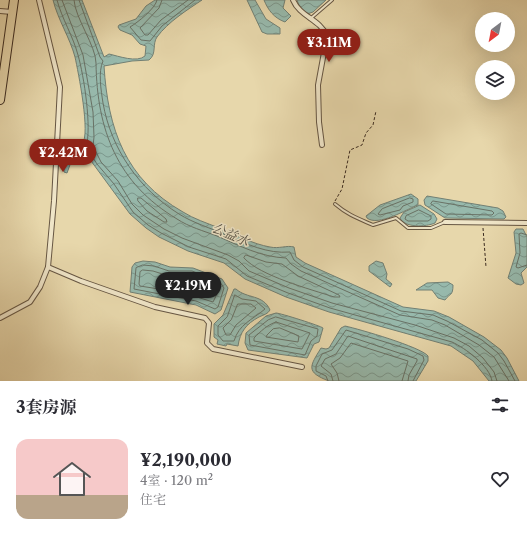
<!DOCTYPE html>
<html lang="zh">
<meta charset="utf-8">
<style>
:root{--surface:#fff;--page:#f7f7f7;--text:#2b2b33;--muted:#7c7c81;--line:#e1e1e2;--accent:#8f2418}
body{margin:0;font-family:"Libre Caslon Text","Noto Serif SC",serif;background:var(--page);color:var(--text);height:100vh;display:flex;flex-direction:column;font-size:15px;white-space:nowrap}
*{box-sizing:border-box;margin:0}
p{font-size:13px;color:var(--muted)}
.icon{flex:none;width:22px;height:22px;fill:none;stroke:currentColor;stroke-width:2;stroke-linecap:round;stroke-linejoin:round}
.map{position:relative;height:381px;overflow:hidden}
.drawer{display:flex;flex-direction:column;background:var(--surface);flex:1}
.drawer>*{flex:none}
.needle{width:26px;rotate:212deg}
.controls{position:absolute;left:475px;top:12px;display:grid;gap:8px}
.controls a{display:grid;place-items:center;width:40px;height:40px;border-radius:50%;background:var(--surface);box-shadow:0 4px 16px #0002;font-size:20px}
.price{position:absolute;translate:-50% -34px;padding:0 9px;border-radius:14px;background:var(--accent);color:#fff;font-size:13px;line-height:26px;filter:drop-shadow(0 1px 2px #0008)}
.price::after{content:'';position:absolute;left:50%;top:24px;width:12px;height:9px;margin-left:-6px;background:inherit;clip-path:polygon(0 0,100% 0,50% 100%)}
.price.on{background:#222;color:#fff}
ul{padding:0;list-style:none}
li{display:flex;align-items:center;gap:12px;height:100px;padding:0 16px}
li+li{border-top:1px solid var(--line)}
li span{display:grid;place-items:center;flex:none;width:112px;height:80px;border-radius:12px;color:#555}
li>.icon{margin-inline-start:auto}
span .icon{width:48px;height:48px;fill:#fffc;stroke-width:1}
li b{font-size:17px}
h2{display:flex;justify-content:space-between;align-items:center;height:48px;padding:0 16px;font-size:17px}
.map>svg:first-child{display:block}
.water{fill:url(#water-waves);stroke:#728074}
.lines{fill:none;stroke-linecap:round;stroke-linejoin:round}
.shore{stroke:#697266;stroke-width:1}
.lane-casing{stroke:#665643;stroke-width:4}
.street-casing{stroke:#665643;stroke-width:6}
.highway-casing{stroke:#3b2b20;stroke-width:10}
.path{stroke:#3b2b20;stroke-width:1;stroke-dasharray:3 2;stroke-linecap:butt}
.lane{stroke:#efe5c8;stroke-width:2}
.street{stroke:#efe5c8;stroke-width:4}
.highway{stroke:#e7d7ab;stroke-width:8}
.labels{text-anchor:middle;stroke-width:3;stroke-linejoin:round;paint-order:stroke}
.water-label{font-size:13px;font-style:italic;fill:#524e43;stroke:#efe5c8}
</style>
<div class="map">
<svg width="527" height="381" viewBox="0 0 527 381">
<defs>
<pattern id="water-waves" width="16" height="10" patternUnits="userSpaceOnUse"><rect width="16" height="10" fill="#97b9ac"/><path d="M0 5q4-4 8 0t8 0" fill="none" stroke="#7c978c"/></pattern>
</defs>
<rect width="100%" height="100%" fill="#e7d7ab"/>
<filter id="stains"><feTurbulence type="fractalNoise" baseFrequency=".005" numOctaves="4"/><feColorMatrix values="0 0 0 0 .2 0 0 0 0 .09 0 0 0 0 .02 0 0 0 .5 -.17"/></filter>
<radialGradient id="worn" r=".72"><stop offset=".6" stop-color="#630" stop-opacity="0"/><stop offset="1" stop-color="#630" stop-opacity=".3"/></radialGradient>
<!-- water -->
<g class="water">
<path d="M 53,0 L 82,0 L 104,57 L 109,54 C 118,56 137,63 145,56 L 146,46 L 140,44 L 132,35 L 120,30 L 118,27 L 119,25 L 136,19 L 146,6 L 155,0 L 202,0 C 187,10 168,22 157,37 C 152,44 157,54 149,60 L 132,61 L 104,66 C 108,129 125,179 183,212 C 194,219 207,223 219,228 C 236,235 253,244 270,247 C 279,249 287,245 294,247 L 296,257 L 305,263 L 403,307 L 434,311 L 449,317 L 484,337 L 501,350 L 507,358 L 519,381 L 489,381 L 473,361 L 451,346 L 329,312 L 286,297 L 245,279 L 224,263 L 188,251 L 159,237 L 146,228 L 130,214 L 83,150 L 75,151 L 67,173 L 64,172 L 66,150 L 61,148 L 62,143 L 82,144 C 91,135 78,71 75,57 C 70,38 58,20 53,0 Z"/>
<polygon points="247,0 255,0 266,19 280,28 280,34 267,34 262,32"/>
<path d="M 264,0 L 285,0 L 283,8 L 291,16 L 285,22 C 274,18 268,10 264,0 Z"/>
<polygon points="297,0 326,0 313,12 307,14 300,8"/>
<path d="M 411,194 L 418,199 L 418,205 C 407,209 378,227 367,218 L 366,216 L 380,205 Z"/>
<polygon points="427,196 498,208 503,211 506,217 504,219 445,218 425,205 424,200"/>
<path d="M 420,205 L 434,214 L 437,219 L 435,223 C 426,227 404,228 400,218 L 404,212 Z"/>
<polygon points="516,229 523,229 527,237 527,267 521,273 524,283 521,285 516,284 508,278 516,253 514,232"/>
<polygon points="143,261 155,262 170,267 193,268 222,279 228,288 221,310 215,314 196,305 130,292 132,267 135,263"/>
<polygon points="376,261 383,263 387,274 386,279 392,284 390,287 369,271 369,266"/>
<path d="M 448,282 L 453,285 C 453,296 450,293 445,300 L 438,298 L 432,290 L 416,290 L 427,283 Z"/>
<path d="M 234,289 L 236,289 C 247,299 263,294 270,310 C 268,314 263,315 259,317 C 246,324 240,332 238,346 L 227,344 L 226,346 L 217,344 L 218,340 L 214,337 L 214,324 L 223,315 Z"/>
<path d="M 276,313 C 280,313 321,326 323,328 L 319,342 L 314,344 L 307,358 L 248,350 L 245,343 L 246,333 L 266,316 Z"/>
<path d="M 345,326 C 359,329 421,347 428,356 L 428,361 L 416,381 L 329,381 C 305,372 310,366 321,348 L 326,349 L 329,348 L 341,328 Z"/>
</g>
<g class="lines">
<!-- shore -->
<g class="shore">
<path d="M 57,0 C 62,19 73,36 78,55 C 84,76 92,128 86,147 L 97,164 L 114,184 L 133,212 L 148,225 L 161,233 L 189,247 L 226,259 L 247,276 L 288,293 L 330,308 L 452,342 C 465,348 490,366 492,381"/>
<polyline points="62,0 83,55 93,112 94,137 93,146 101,162 118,181 132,204 143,215 164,229 182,238 228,255 239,261 249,271 289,288 332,303 415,325 454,338 469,346 483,358 494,372 497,381"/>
<path d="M 74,0 C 75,18 96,46 96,63 C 97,130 117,183 177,219 C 189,227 204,231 217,236 C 240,246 261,257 286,258 L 291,264 L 301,271 L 400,315 L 432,320 L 445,325 L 479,345 L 494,357 L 509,381"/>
<path d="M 79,0 L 100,57 L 103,61 C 98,72 101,90 103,103 C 111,149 139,189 179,214 C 193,223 211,228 226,235 C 247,244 267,254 290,252 L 294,260 L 303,267 L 401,311 L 433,315 L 447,321 L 482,340 L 498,353 L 504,361 L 515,381"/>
<path d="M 157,0 C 156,8 137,23 130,27 L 141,40 L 150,41 L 162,26 L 195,0"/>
<polyline points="162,0 159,8 140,28 145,35 148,35 161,20 188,0"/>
<polygon points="138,198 141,198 166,219 167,222 164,222 147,211 138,201"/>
<polygon points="410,198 413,199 413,202 403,206 400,210 380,215 378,214 382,209"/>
<polygon points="433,201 492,211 494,213 492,215 446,214 431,204"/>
<polygon points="419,210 431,216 431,219 428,221 408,221 405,219 406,216"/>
<polyline points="527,235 521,233 519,234 520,253 516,267 518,268 527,265"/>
<path d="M 246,255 L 266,262 L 282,264 L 298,276 L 339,295 L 340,297 L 334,297 C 310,289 260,276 244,258 Z"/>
<polygon points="143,265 154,266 169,271 192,271 220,282 224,288 218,307 215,309 196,301 134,289 136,268"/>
<polygon points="143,270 153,271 169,276 189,276 217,286 219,290 213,302 184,293 140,286 139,284 140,272"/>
<polygon points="181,282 188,282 201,287 202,289 200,290 181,286 179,284"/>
<path d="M 235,295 L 242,299 L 256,301 L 265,309 C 252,320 239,324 234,341 L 223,341 L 218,335 L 218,326 L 227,317 Z"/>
<polygon points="238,304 251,304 256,308 236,325 230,335 226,335 223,328 231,320"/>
<polygon points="276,317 318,329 317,336 311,341 305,355 250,345 249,335 268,320"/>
<path d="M 276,322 L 310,333 L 302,349 L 254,341 L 254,338 C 261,331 267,325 276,322 Z"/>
<polygon points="280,328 299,336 298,342 266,337 267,335 273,329"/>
<polyline points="328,381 326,376 316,371 316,366 322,354 332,350 346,330 408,349 423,356 424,360 413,381"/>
<polyline points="333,381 331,374 321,366 325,359 336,354 348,336 417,359 417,361 409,375 408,381"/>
<polyline points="339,381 337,373 331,364 340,358 351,343 408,361 402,381"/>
</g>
<!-- lane casing -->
<g class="lane-casing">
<g id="lane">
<polyline points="310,19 332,0"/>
<path d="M 335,204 C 348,215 357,218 373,225 L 396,218 L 408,228 L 431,228 L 445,222"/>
</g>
</g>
<!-- street casing -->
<g class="street-casing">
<g id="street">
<path d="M 293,0 C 300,17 320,19 327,36 L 318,85 L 319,122 L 322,145"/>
<polyline points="0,11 12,12"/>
<polyline points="445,222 527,223"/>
<polyline points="48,267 81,281 155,307 205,318 209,323 207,343 213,349 302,367"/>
<polyline points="0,318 30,302 40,287 48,267 54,201 60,87 39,0"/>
</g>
</g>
<!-- highway casing -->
<g class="highway-casing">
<polyline id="highway" points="0,100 14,0"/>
</g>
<!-- path -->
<g class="path">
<polyline points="335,201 342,189 350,150 362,145 366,133 373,125 376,111"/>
<polyline points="483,228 486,267"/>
</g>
<!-- lane -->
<use href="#lane" class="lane"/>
<!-- street -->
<use href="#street" class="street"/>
<!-- highway -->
<use href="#highway" class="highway"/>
</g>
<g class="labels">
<!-- water labels -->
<g class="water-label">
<text transform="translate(231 234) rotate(23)" y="5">公益水</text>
</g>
</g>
<rect width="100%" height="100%" filter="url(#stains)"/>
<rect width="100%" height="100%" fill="url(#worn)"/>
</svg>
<div class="controls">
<a><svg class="needle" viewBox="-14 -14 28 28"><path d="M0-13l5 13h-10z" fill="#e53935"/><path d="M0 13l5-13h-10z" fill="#7c7c81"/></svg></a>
<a><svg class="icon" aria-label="layers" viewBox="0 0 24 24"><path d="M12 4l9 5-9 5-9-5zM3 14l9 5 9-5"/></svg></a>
</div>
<b class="price" style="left:329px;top:63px">¥3.11M</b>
<b class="price" style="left:63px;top:173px">¥2.42M</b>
<b class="price on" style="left:188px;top:306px">¥2.19M</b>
</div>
<section class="drawer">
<h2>3套房源<svg class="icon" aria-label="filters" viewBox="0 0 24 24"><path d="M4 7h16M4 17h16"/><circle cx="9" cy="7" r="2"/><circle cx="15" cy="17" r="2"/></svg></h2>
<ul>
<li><span style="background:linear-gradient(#f6c9c9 70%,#b9a48a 0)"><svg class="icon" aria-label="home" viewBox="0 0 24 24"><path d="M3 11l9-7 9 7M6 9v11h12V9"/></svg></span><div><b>¥2,190,000</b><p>4室 · 120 m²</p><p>住宅</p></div><svg class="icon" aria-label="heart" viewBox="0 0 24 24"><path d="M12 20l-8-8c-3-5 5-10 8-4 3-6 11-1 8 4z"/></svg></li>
</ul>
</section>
